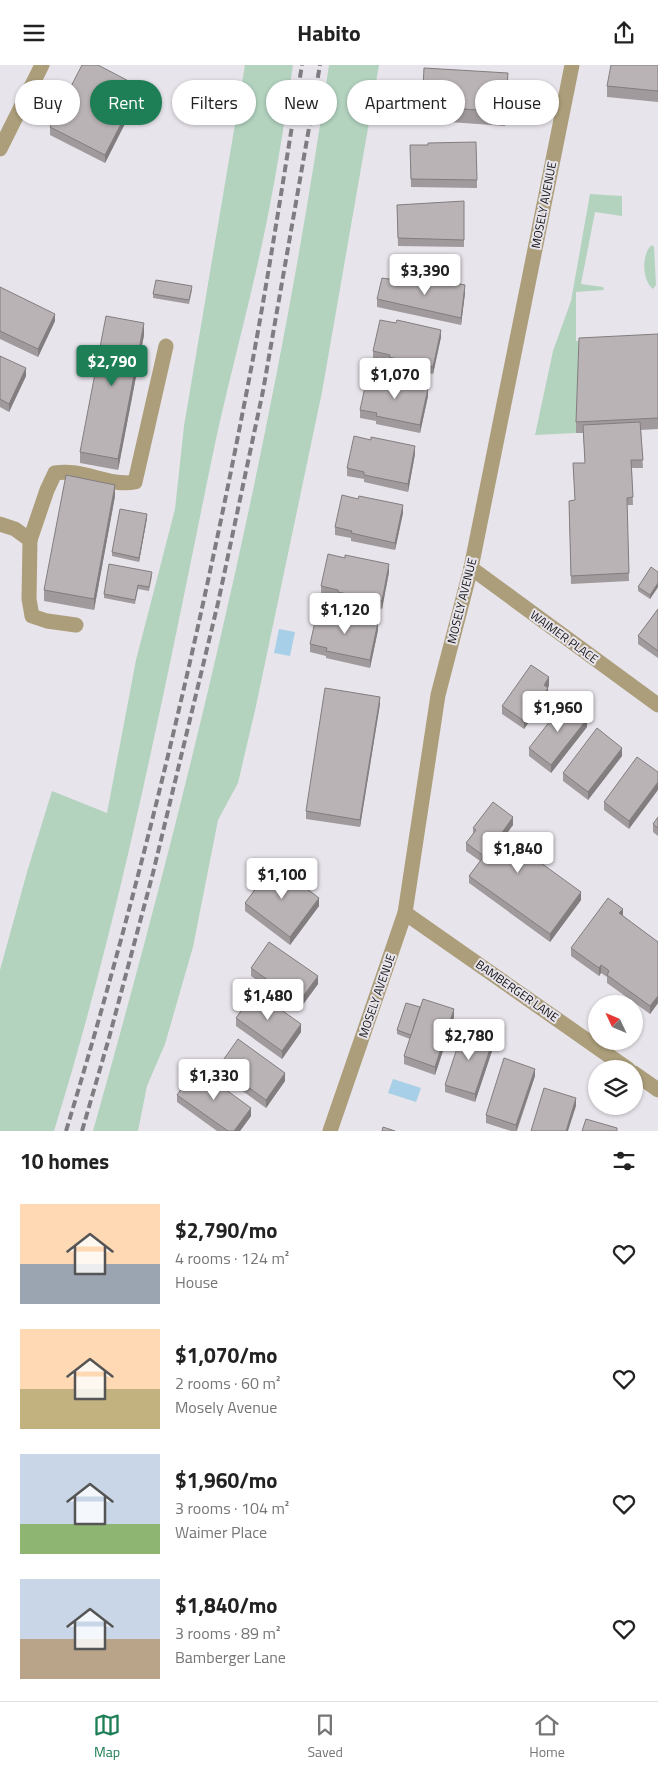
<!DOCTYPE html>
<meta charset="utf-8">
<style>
:root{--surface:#fff;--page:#f6f6f6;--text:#222;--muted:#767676;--line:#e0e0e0;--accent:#1e7e56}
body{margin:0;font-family:"Titillium Web",sans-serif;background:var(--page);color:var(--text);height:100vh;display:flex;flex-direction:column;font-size:19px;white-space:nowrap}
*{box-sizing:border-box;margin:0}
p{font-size:16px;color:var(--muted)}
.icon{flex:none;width:28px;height:28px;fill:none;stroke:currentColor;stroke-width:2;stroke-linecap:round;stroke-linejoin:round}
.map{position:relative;height:1066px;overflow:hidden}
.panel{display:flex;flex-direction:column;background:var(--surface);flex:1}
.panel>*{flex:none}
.guide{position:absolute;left:15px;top:15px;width:629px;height:45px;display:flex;gap:10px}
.needle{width:32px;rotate:314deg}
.buttons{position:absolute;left:588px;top:930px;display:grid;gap:10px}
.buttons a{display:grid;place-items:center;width:55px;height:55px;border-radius:50%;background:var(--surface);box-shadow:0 1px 4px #0004;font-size:25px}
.price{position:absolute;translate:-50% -42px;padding:0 11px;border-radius:5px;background:#fff;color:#222;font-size:16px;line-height:32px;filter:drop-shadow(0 1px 2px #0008)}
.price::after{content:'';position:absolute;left:50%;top:30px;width:15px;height:11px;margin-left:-8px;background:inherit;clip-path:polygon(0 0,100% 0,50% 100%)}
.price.current{background:var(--accent);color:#fff}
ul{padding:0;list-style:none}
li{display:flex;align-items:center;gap:15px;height:125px;padding:0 20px}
li span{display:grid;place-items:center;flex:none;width:140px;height:100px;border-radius:0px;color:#555}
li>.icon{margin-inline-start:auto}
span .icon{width:60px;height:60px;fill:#fffc;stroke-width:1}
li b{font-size:21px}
h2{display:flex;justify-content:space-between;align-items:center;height:60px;padding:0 20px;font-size:21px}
.chip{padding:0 18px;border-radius:22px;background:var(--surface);box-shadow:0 1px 4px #0004;font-size:18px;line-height:45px}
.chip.current{background:var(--accent);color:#fff}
header{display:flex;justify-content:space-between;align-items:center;height:65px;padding:0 20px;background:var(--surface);font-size:22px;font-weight:700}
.tabs{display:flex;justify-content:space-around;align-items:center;height:70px;border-top:1px solid var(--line);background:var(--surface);font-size:14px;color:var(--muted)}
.tabs a{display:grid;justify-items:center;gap:2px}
.tabs .current{color:var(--accent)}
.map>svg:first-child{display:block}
.green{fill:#b3d3bf}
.water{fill:#a7cfe7}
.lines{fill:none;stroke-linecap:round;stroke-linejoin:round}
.minor{stroke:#ac9e7a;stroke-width:15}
.rail{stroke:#7f7d81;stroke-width:4;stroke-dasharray:8 4;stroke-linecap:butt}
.wall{fill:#a09a9c}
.shaded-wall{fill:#827d7f}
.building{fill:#bab3b5;stroke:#827d7f}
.labels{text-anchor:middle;stroke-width:4;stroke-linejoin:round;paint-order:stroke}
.street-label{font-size:12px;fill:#141315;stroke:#e8e4eb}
</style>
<header><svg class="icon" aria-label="menu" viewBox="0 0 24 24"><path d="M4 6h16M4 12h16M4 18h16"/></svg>Habito<svg class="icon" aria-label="share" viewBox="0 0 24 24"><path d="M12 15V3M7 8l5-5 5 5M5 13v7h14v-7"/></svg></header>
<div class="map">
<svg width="658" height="1066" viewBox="0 0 658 1066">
<rect width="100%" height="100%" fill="#e8e4eb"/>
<!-- green -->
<g class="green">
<path d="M 245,0 L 293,0 C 283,68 272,138 256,206 C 242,268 225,330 212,393 C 166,618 122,846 54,1066 L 0,1066 L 0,905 L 27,807 L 52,726 L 107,748 L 136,595 L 175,444 L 184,361 Z"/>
<path d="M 329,0 L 379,0 L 322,327 L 256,641 L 238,718 L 218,755 L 193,882 L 165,979 L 147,1021 L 138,1066 L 93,1066 C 192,715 277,361 329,0 Z"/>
<polygon points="590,129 622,131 622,151 595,147 581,219 603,222 604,225 576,227 576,276 597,275 579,284 576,368 535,370 553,286 571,236"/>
<path d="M 652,180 L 654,182 L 656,220 L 653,224 C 642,216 641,188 652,180 Z"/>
</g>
<!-- water -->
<g class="water">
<polygon points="279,564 295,567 290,591 274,588"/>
<polygon points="393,1014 421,1023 416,1037 388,1028"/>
</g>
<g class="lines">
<!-- minor -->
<g class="minor">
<polyline points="0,84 42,0"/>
<polyline points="0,459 15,464 30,475 29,534 32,551 47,556 76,560"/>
<path d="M 30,475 L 47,425 L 55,408 C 83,403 108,422 135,417 L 166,281"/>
<polyline points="471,503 658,640"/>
<polyline points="405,848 628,1004"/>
<polyline points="634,1008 658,1025"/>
<polyline points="330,1066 405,848 438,630 471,503 572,0"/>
</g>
<!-- rail -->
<g class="rail">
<path d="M 66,1066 C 140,823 199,574 247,325 C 268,217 284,108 302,0"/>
<polyline points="82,1066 109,973 153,808 218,538 263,326 320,0"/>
</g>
</g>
<!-- wall -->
<g class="wall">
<polygon points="658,0 658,37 607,32 607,21"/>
<polygon points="508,22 505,61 422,55 422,41"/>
<polygon points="140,29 105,98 50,70 50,62"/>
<polygon points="410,80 477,115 477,123 411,122"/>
<polygon points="397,140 464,175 464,182 398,181"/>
<polygon points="0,222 55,256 38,292 0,274"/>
<polygon points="192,225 189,239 153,233 153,229"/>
<polygon points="465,228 461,260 377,242 377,234"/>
<polygon points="658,269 658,364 641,365 643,403 632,403 633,440 627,440 629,516 571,519 569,436 575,435 573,398 585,398 583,368 576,368 576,357"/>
<polygon points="144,270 118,405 80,398 80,387"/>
<polygon points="441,272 433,309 389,300 389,298 373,294 373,286"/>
<polygon points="0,291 26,311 9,347 0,342"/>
<polygon points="428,331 420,368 376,359 376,356 360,353 360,345"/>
<polygon points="415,389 408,427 364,417 364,414 347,411 347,403"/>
<polygon points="115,431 94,545 44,536 44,525"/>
<polygon points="358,434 403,448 395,485 351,476 351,473 335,470 335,462"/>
<polygon points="147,453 139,497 112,491 112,487"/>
<polygon points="389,507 382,544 338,535 338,532 321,528 321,521"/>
<polygon points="658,507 658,522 650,534 638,526 638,522"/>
<polygon points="152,511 149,526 138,524 135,539 104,533 104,529"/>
<polygon points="658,544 658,593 638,579 638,571"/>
<polygon points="378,565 370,603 326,593 326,591 310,587 310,579"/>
<polygon points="549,620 548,623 548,630 524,664 502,649 502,641"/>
<polygon points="380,639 360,762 306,754 306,746"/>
<polygon points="587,662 551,708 529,691 529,683"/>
<polygon points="622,691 588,735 563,716 563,708"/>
<polygon points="637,692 629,764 604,745 604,737"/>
<polygon points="658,752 658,771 653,767 653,759"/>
<polygon points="513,760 504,771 581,835 550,877 469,818 469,811 480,796 466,786 466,778 473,770 473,763"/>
<polygon points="260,812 319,841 290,880 245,846 245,838 260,818"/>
<polygon points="623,851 658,877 658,938 650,949 607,918 607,912 601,908 599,911 571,891 571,883"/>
<polygon points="251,903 318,919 299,945 251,911"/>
<polygon points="454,952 435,1010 404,999 404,991 410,974 397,969 397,965"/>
<polygon points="236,953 301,967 282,994 236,961"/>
<polygon points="494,980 475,1037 445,1027 445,1020"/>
<polygon points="219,1001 285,1016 266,1043 219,1009"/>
<polygon points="535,1011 517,1066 511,1066 486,1058 486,1050"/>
<polygon points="177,1030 251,1051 240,1066 217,1066 177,1037"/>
</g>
<!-- shaded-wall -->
<g class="shaded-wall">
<polygon points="508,8 508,22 505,61 505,47"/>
<polygon points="140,22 140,29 105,98 105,90"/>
<polygon points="465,220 465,228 461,260 461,253"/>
<polygon points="55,249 55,256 38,292 38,284"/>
<polygon points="144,258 144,270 118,405 118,394"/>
<polygon points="441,265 441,272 433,309 433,302"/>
<polygon points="26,303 26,311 9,347 9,339"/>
<polygon points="428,323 428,331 420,368 420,360"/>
<polygon points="415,381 415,389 408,427 408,419"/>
<polygon points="115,420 115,431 94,545 94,534"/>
<polygon points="403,440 403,448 395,485 395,478"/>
<polygon points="147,449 147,453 139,497 139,493"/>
<polygon points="389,499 389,507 382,544 382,536"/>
<polygon points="658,518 658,522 650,534 650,530"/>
<polygon points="378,557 378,565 370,603 370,595"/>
<polygon points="549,612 549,620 548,623 548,630 524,664 524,656"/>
<polygon points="380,632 380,639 360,762 360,755"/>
<polygon points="587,654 587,662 551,708 551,700"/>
<polygon points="622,683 622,691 588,735 588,727"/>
<polygon points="658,717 658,725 629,764 629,756"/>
<polygon points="513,752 513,760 501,777 501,769"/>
<polygon points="581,827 581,835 550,877 550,869"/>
<polygon points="319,833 319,841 290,880 290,872"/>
<polygon points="623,844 623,852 619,848"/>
<polygon points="601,900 601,908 599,911 599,903"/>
<polygon points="318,911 318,919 299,945 299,937"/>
<polygon points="658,931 658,938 650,949 650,941"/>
<polygon points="454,944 454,952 435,1010 435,1002"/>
<polygon points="301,959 301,967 282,994 282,986"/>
<polygon points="494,972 494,980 475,1037 475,1029"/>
<polygon points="535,1004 535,1011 516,1066 516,1060"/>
<polygon points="285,1008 285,1016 266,1043 266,1035"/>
<polygon points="576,1033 576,1041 568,1066 566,1066"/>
<polygon points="251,1043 251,1051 240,1066 234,1066"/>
</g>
<!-- building -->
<g class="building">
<polygon points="82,0 98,0 140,22 105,90 50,62"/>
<polygon points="611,0 658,0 658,26 607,21"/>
<polygon points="424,3 508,8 505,47 422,41"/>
<polygon points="476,77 477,115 411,114 410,80 428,80 428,78"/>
<polygon points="464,136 464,175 398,173 397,140"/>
<polygon points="382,213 430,220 431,213 465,220 461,253 377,234"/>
<polygon points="156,215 192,221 189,235 153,229"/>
<polygon points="0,222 55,249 38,284 0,266"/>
<polygon points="106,251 144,258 118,394 80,387"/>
<polygon points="380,255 396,258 397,255 441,265 433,302 389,292 390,290 373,286"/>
<polygon points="658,269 658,353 576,357 579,273"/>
<polygon points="0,291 26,303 9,339 0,334"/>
<polygon points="367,313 384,316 384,314 428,323 420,360 376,351 377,348 360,345"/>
<polygon points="640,357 643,395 631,395 633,432 627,433 629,508 571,511 569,436 575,435 573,398 585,398 583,360"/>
<polygon points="354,371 371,375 371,372 415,381 408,419 364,410 364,407 347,403"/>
<polygon points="66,410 115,420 94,534 44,525"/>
<polygon points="342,430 358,434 359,431 403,440 395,478 351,468 352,466 335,462"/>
<polygon points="120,444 147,449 139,493 112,487"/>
<polygon points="328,489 345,493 345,490 389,499 382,536 338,527 338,525 321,521"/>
<polygon points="109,499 152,507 149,522 138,520 135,535 104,529"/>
<polygon points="651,502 658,507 658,518 650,530 638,522"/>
<polygon points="658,544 658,586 638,571"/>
<polygon points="317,548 334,551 334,548 378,557 370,595 326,586 327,583 310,579"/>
<polygon points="531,600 549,612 544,620 548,623 524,656 502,641"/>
<polygon points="325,623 380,632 360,755 306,746"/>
<polygon points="565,637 587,654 551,700 529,683"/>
<polygon points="597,663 622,683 588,727 563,708"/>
<polygon points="637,692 658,707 658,717 629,756 604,737"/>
<polygon points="493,737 513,752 501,769 581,827 550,869 469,811 484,791 466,778 476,765 473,763"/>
<polygon points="658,752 658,763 653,759"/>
<polygon points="271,797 319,833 290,872 245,838 263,814 260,812"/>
<polygon points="608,833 623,844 619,848 658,877 658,931 650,941 607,910 609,906 607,904 601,900 599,903 571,883"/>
<polygon points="269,877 318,911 299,937 251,903"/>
<polygon points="255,926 301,959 282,986 236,953"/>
<polygon points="423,934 454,944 435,1002 404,991"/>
<polygon points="406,938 420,942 411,970 397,965"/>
<polygon points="464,962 494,972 475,1029 445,1020"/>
<polygon points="238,974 285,1008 266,1035 219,1001"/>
<polygon points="504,993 535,1004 516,1060 486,1050"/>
<polygon points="196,1003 251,1043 234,1066 228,1066 177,1030"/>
<polygon points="544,1023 576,1033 566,1066 531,1066"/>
<polygon points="586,1054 617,1063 617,1066 582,1066"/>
<polygon points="383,1062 395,1066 382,1066"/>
</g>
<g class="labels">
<!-- street labels -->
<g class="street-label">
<text transform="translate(544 140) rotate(-79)" y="4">MOSELY AVENUE</text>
<text transform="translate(462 536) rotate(-76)" y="4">MOSELY AVENUE</text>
<text transform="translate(564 572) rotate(36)" y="4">WAIMER PLACE</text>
<text transform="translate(517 926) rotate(35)" y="4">BAMBERGER LANE</text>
<text transform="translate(377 931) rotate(-71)" y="4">MOSELY AVENUE</text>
</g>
</g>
</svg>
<div class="buttons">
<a><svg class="needle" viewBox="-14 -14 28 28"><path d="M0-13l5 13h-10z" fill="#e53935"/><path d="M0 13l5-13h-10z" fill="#767676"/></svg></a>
<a><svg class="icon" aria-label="layers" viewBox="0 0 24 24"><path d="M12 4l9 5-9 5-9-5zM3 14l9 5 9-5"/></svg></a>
</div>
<b class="price" style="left:425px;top:231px">$3,390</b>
<b class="price current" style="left:112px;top:322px">$2,790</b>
<b class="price" style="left:395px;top:335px">$1,070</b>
<b class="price" style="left:345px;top:570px">$1,120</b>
<b class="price" style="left:558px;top:668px">$1,960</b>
<b class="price" style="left:518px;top:809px">$1,840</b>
<b class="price" style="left:282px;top:835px">$1,100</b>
<b class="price" style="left:268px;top:956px">$1,480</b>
<b class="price" style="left:469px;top:996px">$2,780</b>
<b class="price" style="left:214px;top:1036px">$1,330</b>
<div class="guide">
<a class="chip">Buy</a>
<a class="chip current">Rent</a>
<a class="chip">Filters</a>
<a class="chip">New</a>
<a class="chip">Apartment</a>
<a class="chip">House</a>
</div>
</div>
<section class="panel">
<h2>10 homes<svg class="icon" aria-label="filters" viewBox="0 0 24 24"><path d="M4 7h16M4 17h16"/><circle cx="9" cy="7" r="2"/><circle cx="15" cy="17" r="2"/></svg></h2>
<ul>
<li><span style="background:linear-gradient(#ffd9b3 60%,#9aa5b1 0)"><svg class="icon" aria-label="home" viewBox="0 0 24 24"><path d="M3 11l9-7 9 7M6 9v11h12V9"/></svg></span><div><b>$2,790/mo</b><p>4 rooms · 124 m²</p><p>House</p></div><svg class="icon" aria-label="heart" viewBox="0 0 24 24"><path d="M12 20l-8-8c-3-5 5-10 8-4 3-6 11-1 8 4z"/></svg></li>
<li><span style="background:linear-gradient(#ffd9b3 60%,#c2b280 0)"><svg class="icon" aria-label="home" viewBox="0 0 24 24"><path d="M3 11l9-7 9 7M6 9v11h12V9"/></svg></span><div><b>$1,070/mo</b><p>2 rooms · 60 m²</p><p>Mosely Avenue</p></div><svg class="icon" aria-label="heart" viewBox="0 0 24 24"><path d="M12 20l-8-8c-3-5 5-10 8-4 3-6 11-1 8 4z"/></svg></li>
<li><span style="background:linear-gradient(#c9d6e8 70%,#8fb573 0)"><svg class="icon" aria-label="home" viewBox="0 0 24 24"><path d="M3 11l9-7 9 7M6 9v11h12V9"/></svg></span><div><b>$1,960/mo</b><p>3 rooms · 104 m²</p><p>Waimer Place</p></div><svg class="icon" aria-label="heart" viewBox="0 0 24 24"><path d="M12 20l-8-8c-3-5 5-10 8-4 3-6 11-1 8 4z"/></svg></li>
<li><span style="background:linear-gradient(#c9d6e8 60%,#b9a48a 0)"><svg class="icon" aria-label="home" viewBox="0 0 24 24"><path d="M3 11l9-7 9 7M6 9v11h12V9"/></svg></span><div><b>$1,840/mo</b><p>3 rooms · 89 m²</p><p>Bamberger Lane</p></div><svg class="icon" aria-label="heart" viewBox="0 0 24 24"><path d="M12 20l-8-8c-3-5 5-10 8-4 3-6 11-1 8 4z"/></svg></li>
</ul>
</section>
<nav class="tabs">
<a class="current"><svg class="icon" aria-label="map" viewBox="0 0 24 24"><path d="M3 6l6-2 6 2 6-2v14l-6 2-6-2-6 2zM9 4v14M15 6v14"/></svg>Map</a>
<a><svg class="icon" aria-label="saved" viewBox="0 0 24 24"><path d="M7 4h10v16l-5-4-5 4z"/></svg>Saved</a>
<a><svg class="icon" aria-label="home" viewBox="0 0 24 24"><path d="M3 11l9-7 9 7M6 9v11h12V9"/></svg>Home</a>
</nav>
